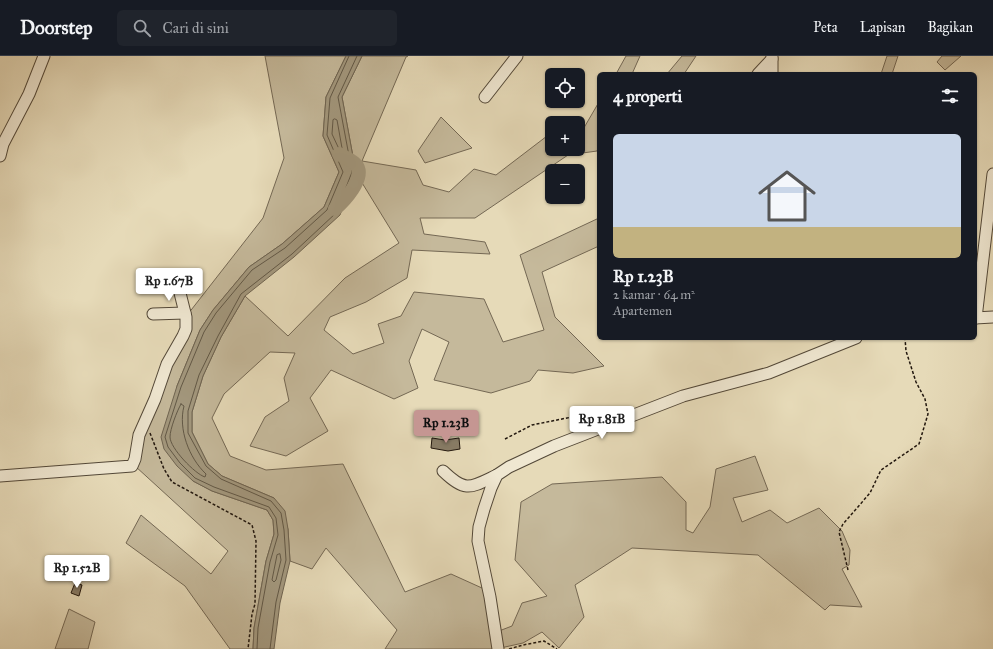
<!DOCTYPE html>
<html lang="id">
<meta charset="utf-8">
<style>
:root{--surface:#171b24;--page:#20242c;--text:#f1f3f6;--muted:#9ea1a6;--line:#363941;--accent:#c59692}
body{margin:0;font-family:"IM FELL Great Primer",serif;background:var(--page);color:var(--text);height:100vh;display:flex;flex-direction:column;font-size:15px;white-space:nowrap}
*{box-sizing:border-box;margin:0}
p{font-size:13px;color:var(--muted)}
.icon{flex:none;width:22px;height:22px;fill:none;stroke:currentColor;stroke-width:2;stroke-linecap:round;stroke-linejoin:round}
.map{position:relative;flex:1;overflow:hidden}
.panel{position:absolute;left:597px;top:16px;width:380px;height:268px;display:flex;flex-direction:column;background:var(--surface);border-radius:6px;box-shadow:0 1px 3px #0004}
.panel>*{flex:none}
.controls{position:absolute;left:545px;top:12px;display:grid;gap:8px}
.controls a{display:grid;place-items:center;width:40px;height:40px;border-radius:6px;background:var(--surface);box-shadow:0 1px 3px #0004;font-size:20px}
.price{position:absolute;translate:-50% -34px;padding:0 9px;border-radius:4px;background:#fff;color:#222;font-size:13px;line-height:26px;filter:drop-shadow(0 1px 2px #0008)}
.price::after{content:'';position:absolute;left:50%;top:24px;width:12px;height:9px;margin-left:-6px;background:inherit;clip-path:polygon(0 0,100% 0,50% 100%)}
.price.on{background:var(--accent);color:#111}
ul{padding:0;list-style:none}
li{display:grid;align-content:center;gap:8px;height:212px;padding:0 16px}
li+li{border-top:1px solid var(--line)}
li span{display:grid;place-items:center;height:124px;border-radius:6px;color:#555}
li>.icon{margin-inline-start:auto}
span .icon{width:72px;height:72px;fill:#fffc;stroke-width:1}
li b{font-size:17px}
h2{display:flex;justify-content:space-between;align-items:center;height:48px;padding:0 16px;font-size:17px}
header{display:flex;align-items:center;gap:24px;box-sizing:border-box;height:56px;padding:0 20px;background:var(--surface);border-bottom:1px solid var(--line)}
header strong{font-size:19px}
nav{display:flex;gap:22px;margin-inline-start:auto;font-size:14px}
.search{width:280px;height:36px;background:var(--page);display:flex;align-items:center;gap:10px;box-sizing:border-box;padding:0 14px;border-radius:6px;color:var(--muted);font-size:15px}
.map>svg:first-child{display:block}
.green{fill:#c5b99b;stroke:#746854}
.water{fill:#a3987e;stroke:#6f6451}
.lines{fill:none;stroke-linecap:round;stroke-linejoin:round}
.shore{stroke:#625846;stroke-width:1}
.river{stroke:#a3987e;stroke-width:14}
.building{fill:#887c66;stroke:#22170e}
.minor-casing{stroke:#534838;stroke-width:13}
.path{stroke:#22170e;stroke-width:1.5;stroke-dasharray:3 2;stroke-linecap:butt}
.minor{stroke:#efe7d1;stroke-width:11}
</style>
<header>
<strong>Doorstep</strong>
<div class="search"><svg class="icon" aria-label="search" viewBox="0 0 24 24"><circle cx="10" cy="10" r="6"/><path d="M15 15l6 6"/></svg>Cari di sini</div>
<nav><a>Peta</a><a>Lapisan</a><a>Bagikan</a></nav>
</header>
<div class="map">
<svg width="993" height="593" viewBox="0 0 993 593">
<rect width="100%" height="100%" fill="#e6dab8"/>
<filter id="stains"><feTurbulence type="fractalNoise" baseFrequency=".005" numOctaves="4"/><feColorMatrix values="0 0 0 0 .2 0 0 0 0 .09 0 0 0 0 .02 0 0 0 .5 -.17"/></filter>
<radialGradient id="worn" r=".72"><stop offset=".6" stop-color="#630" stop-opacity="0"/><stop offset="1" stop-color="#630" stop-opacity=".3"/></radialGradient>
<!-- green -->
<g class="green">
<polygon points="265,0 346,0 326,41 323,80 339,116 324,151 282,188 249,211 213,254 200,274 177,330 193,425 212,435 267,454 273,464 274,478 266,505 254,572 253,593 230,593 185,530 126,487 141,459 211,518 228,495 135,410 140,383 188,258 263,162 284,102"/>
<polygon points="362,0 408,0 406,1 362,105 416,114 423,129 449,136 474,113 496,119 547,80 552,81 552,93 578,93 578,82 599,46 599,91 597,95 568,99 475,162 420,162 424,178 485,186 490,198 412,194 407,222 366,246 330,261 324,274 353,298 384,287 378,268 401,260 414,236 484,243 503,286 544,274 520,199 599,162 599,190 542,216 555,261 604,310 573,317 538,314 530,325 491,337 434,324 449,286 422,273 409,305 418,332 394,343 331,314 310,342 328,375 286,400 250,390 265,361 289,345 284,322 295,297 270,296 224,338 212,362 230,400 266,414 343,408 405,536 451,518 493,537 499,575 512,570 522,547 547,540 515,504 521,446 552,428 662,421 686,446 686,474 693,477 710,451 716,413 755,400 768,434 733,442 742,466 770,454 787,467 819,452 842,475 850,494 849,509 842,513 862,551 830,549 825,554 758,499 632,492 575,529 584,561 559,592 542,576 523,587 496,593 385,593 397,574 326,492 312,513 290,505 288,473 274,442 222,420 208,408 192,376 192,356 203,320 221,281 245,240 288,280 345,222 399,187 356,117 342,41"/>
<polygon points="626,0 640,0 632,18 616,18"/>
<polygon points="682,0 696,0 684,18 667,18"/>
<polygon points="887,0 898,0 892,18 881,18"/>
<polygon points="942,0 961,0 945,14 937,6"/>
<polygon points="441,61 472,92 425,107 418,95"/>
<polygon points="69,553 95,566 88,593 55,593"/>
</g>
<!-- water -->
<polygon class="water" points="346,0 362,0 342,41 356,117 340,159 294,201 245,240 221,281 203,320 192,356 192,376 208,408 222,420 274,442 285,455 288,473 290,505 280,547 274,593 253,593 254,572 266,505 274,478 273,464 267,454 212,435 193,425 177,410 164,393 161,381 177,330 200,274 213,254 249,211 282,188 324,151 339,116 323,80 326,41"/>
<g class="lines">
<!-- shore -->
<g class="shore">
<polygon points="335,63 337,64 342,92 341,94 339,93 332,78 333,64"/>
<path d="M 181,348 L 184,350 C 178,373 189,402 206,418 L 205,421 C 195,418 170,392 170,381 C 170,373 177,355 181,348 Z"/>
<polygon points="280,498 281,504 276,524 274,526 272,524 277,499"/>
<polyline points="257,593 258,572 270,506 278,479 276,462 269,451 214,431 195,422 180,407 168,391 165,381 181,331 204,276 216,257 252,214 285,192 327,154 343,116 327,79 330,42 349,0"/>
<polyline points="270,593 276,546 286,504 284,474 281,457 271,445 221,423 206,410 188,377 188,355 199,319 218,280 241,238 292,198 336,157 352,116 338,41 357,0"/>
</g>
<!-- river -->
<path class="river" d="M 335,153 C 344,145 365,123 357,110 C 353,104 345,102 339,98"/>
</g>
<!-- building -->
<g class="building">
<polygon points="432,382 445,384 459,382 460,393 448,395 431,392"/>
<polygon points="75,527 82,529 79,540 71,537"/>
</g>
<g class="lines">
<!-- minor casing -->
<g class="minor-casing">
<g id="minor">
<polyline points="772,1 772,18"/>
<polyline points="758,18 772,3"/>
<polyline points="485,41 517,0"/>
<polyline points="0,100 3,88 29,38 44,0"/>
<polyline points="153,258 185,257"/>
<polyline points="975,262 993,261"/>
<polyline points="976,262 993,118"/>
<path d="M 443,415 C 466,437 470,432 497,419"/>
<polyline points="0,420 132,410 135,403 139,379 155,343 167,308 183,280 186,273 186,261 177,225"/>
<polyline points="498,593 490,541 478,485 479,471 484,453 491,432 497,419 509,411 554,390 683,340 769,317 856,282"/>
</g>
</g>
<!-- path -->
<g class="path">
<polyline points="150,377 164,413 172,426 252,469 256,485 255,548 252,558 248,593"/>
<polyline points="505,383 532,369 572,361 610,358"/>
<polyline points="848,514 839,476 843,468 870,437 881,414 919,388 928,358 925,343 916,326 906,295 905,282"/>
<polyline points="509,593 523,589 544,585 557,593"/>
</g>
<!-- minor -->
<use href="#minor" class="minor"/>
</g>
<rect width="100%" height="100%" filter="url(#stains)"/>
<rect width="100%" height="100%" fill="url(#worn)"/>
</svg>
<div class="controls">
<a><svg class="icon" aria-label="locate" viewBox="0 0 24 24"><circle cx="12" cy="12" r="6"/><path d="M12 2v4M12 18v4M2 12h4M18 12h4"/></svg></a>
<a>+</a>
<a>−</a>
</div>
<b class="price" style="left:169px;top:246px">Rp 1.67B</b>
<b class="price" style="left:602px;top:384px">Rp 1.81B</b>
<b class="price on" style="left:446px;top:388px">Rp 1.23B</b>
<b class="price" style="left:77px;top:533px">Rp 1.52B</b>
<section class="panel">
<h2>4 properti<svg class="icon" aria-label="filters" viewBox="0 0 24 24"><path d="M4 7h16M4 17h16"/><circle cx="9" cy="7" r="2"/><circle cx="15" cy="17" r="2"/></svg></h2>
<ul>
<li><span style="background:linear-gradient(#c9d6e8 75%,#c2b280 0)"><svg class="icon" aria-label="home" viewBox="0 0 24 24"><path d="M3 11l9-7 9 7M6 9v11h12V9"/></svg></span><div><b>Rp 1.23B</b><p>2 kamar · 64 m²</p><p>Apartemen</p></div></li>
</ul>
</section>
</div>
